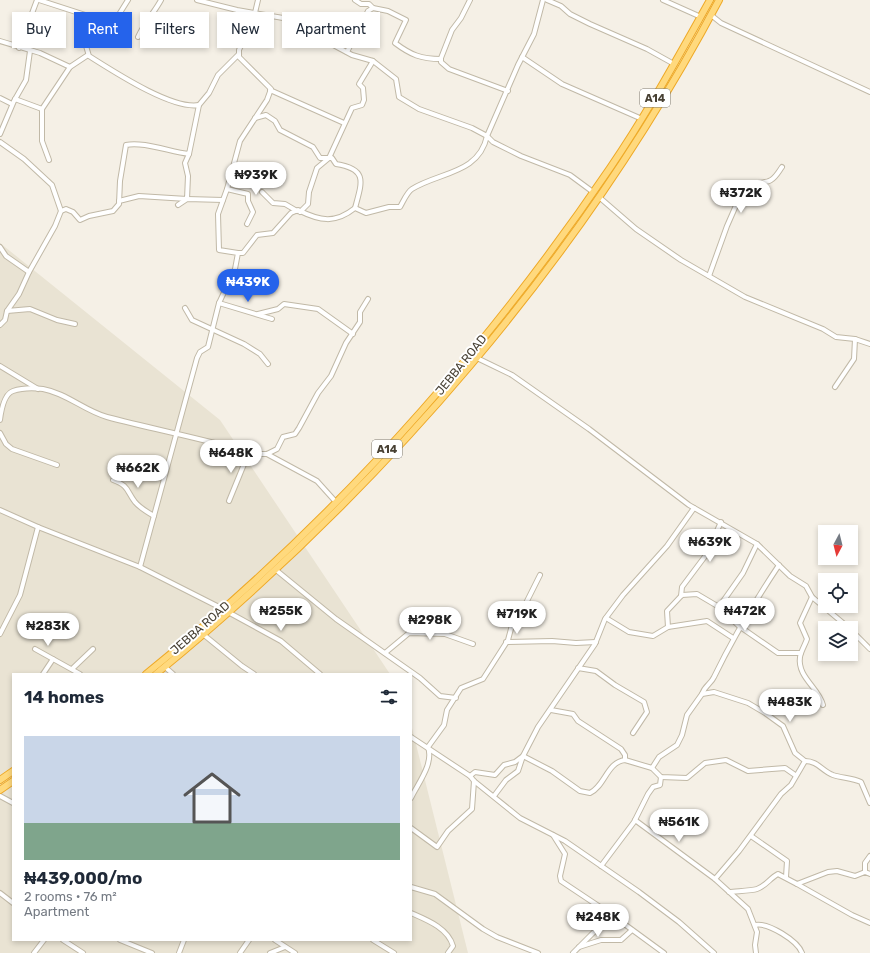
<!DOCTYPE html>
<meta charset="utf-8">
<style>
:root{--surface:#fff;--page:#f2f2f3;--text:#1f2937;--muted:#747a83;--accent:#2563eb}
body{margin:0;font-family:Rubik,sans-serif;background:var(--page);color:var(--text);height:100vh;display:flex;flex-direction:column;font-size:15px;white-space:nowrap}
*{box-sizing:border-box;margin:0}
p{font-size:13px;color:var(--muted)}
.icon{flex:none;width:22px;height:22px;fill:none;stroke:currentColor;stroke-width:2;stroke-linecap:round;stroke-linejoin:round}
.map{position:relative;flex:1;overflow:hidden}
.drawer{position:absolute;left:12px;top:673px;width:400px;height:268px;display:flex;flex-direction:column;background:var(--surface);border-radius:0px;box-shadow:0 2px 6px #0003}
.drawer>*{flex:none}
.hud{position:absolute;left:12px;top:12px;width:400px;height:36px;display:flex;gap:8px}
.needle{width:26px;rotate:187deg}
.fabs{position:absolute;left:818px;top:525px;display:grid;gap:8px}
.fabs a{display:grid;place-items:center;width:40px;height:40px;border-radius:0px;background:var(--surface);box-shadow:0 2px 6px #0003;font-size:20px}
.price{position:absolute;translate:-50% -34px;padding:0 9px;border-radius:14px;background:#fff;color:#222;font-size:13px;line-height:26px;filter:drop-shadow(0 1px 2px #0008)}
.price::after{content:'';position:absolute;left:50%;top:24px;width:12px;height:9px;margin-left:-6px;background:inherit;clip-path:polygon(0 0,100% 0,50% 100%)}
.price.selected{background:var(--accent);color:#fff}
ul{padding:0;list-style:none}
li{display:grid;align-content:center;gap:8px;height:212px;padding:0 12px}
li span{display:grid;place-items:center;height:124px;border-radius:0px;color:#555}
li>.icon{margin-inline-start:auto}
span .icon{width:72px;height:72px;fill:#fffc;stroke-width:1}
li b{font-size:17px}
h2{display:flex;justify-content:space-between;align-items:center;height:48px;padding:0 12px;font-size:17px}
.chip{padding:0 14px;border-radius:0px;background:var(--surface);box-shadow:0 2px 6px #0003;font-size:14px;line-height:36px}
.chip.selected{background:var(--accent);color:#fff}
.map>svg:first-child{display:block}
.residential{fill:#e9e3d3}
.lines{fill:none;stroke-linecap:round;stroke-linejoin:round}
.minor-casing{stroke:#c1b9a7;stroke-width:6}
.trunk-casing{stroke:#eea927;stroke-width:8}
.minor{stroke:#fff;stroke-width:4}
.trunk{stroke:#ffd97d;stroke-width:6}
.labels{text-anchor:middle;stroke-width:4;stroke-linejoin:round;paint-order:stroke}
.shield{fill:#fff;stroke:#7f7a71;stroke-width:1}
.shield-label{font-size:11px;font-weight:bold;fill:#484134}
.street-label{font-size:12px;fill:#484134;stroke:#fff}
</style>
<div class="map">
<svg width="870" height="953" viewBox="0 0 870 953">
<rect width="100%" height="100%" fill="#f5f0e6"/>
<!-- residential -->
<polygon class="residential" points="0,243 220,420 390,674 13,674 13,940 411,940 411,724 468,953 0,953"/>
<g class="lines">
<!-- minor casing -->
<g class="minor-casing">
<g id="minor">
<polyline points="39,0 110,23"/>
<polyline points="197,0 237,10 283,18 352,55 373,61 396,79 399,97 419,109 472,128 487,136 493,142 521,156 570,175 593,192"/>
<polyline points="355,0 361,4 369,4 373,8"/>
<polyline points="470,0 461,18 452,30 441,58 441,62 449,69 508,91"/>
<polyline points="547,0 561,6 570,14 590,24 647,49 674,64"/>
<polyline points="663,0 701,17"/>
<polyline points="711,15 721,23 870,92"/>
<path d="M 138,37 C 144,23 154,13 161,0"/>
<polyline points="0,41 40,53 70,67"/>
<polyline points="19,48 37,0"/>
<path d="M 347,52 L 368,11 L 373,8 L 388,11 L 406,20 L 395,43 C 411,55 421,59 441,59"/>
<polyline points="522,57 562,84 642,119"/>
<polyline points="270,90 344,123"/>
<polyline points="0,98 12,104"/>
<polyline points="15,99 42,109"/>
<polyline points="199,105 209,93 218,75 239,54"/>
<path d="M 255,118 L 266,115 L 275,121 L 280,130 L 313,147 L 320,158 L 332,158 L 336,164 C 368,169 362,182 355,208"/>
<polyline points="0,134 14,101 26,80 30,51"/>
<polyline points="0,142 24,159 52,185 61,211 55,226 29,272 6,256 0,247"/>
<polyline points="49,160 42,141 42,109 70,67 88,55"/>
<polyline points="227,189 248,194 248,201 253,212 247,224"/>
<polyline points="262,192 273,203 285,204 297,211"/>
<polyline points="599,197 636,229 681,260 745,297 823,329 836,337 855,339 870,344"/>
<polyline points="119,201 139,196 187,199 188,176 185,163 189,154"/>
<polyline points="178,205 187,199 223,200"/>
<path d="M 61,211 L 66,209 L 73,212 L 80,220 L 89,216 L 113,211 L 119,204 L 120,181 L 126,145 C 142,141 171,152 189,154 L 199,105 C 172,110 113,71 89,56 L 86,46 L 118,16 L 128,0"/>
<polyline points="300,212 308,204 309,192 317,168 329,158 352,108 362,105 364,100 363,88 359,84 373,61"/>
<path d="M 238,253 L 243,253 L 257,235 L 273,233 L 291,213 L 298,210 C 320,221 335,224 355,208 L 366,213 L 389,207 L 400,207 C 403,202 407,192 412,189 C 439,172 479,174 487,136 L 518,65 L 534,34 L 543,0"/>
<polyline points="29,272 19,294 7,311 30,309 57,320 75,324"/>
<path d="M 709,276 L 727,226 L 745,185 C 753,182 765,184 771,180 C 776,177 779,171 782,167"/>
<polyline points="219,303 272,319"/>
<polyline points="185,308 192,320 244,344 260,354 268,364"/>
<polyline points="258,314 278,309 284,304 318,309 353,334"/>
<polyline points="0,325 5,320 7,311"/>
<polyline points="477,358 512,375 589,429 689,505 757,544 790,576 806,586 812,597 849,628"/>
<polyline points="0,366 38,389"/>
<polyline points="835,387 854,359 855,339"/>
<path d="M 0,420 C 1,412 4,394 13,391 C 22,388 34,388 43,389 C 66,393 85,411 107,417 C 156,430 206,439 255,454 L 267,454 L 277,449 L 283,437 L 295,434 L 299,428 L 318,393 L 331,376 L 346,343 L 360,322 L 360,312 L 368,299"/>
<polyline points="0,433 6,444 12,449 57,465"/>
<polyline points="267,454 317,481 335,501"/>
<path d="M 113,480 C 129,486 126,490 135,502 C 140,508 147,512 154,516"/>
<polyline points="229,501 249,452"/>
<polyline points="0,510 38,527 140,567 223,609"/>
<polyline points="140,567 197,358 200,352 208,347 219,303 235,269 238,253 219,250 218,214 227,189 240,141 267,100 271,89 239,57 239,50 254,17 258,0"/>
<polyline points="276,570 336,619 420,678 440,696 456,698"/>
<polyline points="681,596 682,587 706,555 721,522"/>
<path d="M 812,597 L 800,623 L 807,639 C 805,645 801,651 800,657 C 797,677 819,688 823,705"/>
<polyline points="719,607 743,573 757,544"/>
<polyline points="228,612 281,641 320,674"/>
<polyline points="606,618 629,632 653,636 668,627 707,621 733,638"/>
<polyline points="668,627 667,611 682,595 697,594 719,607 739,626 778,653 801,653"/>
<polyline points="851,630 870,649"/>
<polyline points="0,634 20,595 38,527"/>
<polyline points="204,635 242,666 254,674"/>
<polyline points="506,642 552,641 576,643 596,642"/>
<polyline points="35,649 53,659"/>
<polyline points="385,653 409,633 445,634 473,644"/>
<polyline points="165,667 173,674"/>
<polyline points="578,668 596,671 615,685 644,702 647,712 633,733"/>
<polyline points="72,669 93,649"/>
<polyline points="43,674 53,659 80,674"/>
<path d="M 702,694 C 705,685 711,684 714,677 C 733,638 755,601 779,565"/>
<polyline points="551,710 573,714 578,721 621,749 625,755 625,760"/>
<polyline points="411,737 470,776 474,781 520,818 565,841 639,892 679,922 714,953"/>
<path d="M 805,761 C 818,761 822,771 833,775 C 842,778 852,778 861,782 L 870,803"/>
<polyline points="652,768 659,757 677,745 682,735 687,715 702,694 714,692 748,703 765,713 783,726 795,753 805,761 791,785 781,794 739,851 715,879"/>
<path d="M 470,776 L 475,772 L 495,775 L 504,765 L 515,762 L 523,756 L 552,771 L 580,791 L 590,793 C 605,786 607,762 625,760 L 652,768 L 661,777 L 687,778 L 705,763 L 726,760 L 748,771 L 785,768 L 795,775"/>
<polyline points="0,796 13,803"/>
<polyline points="494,796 506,780 518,771 523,756 538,727 595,644 605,619 623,595 667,546 694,508"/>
<path d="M 411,798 C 418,783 434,764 428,747 L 444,725 L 447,710 L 461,688 L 483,679 L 508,640 L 512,625 L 522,611 L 540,575"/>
<polyline points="635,820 715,879 748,909 757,932 755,945 756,953"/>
<polyline points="411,828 437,847 448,831 472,809 474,781"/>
<polyline points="553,835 565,854 560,876 561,881 612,915 664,953"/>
<polyline points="751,836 787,861 786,877"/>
<polyline points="601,866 634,822 648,794 653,787 660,785 661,777"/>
<polyline points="865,872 865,863 870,856"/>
<polyline points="797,884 852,915 870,923"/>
<polyline points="411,887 435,894 483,929 497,937 538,953"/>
<path d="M 729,892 C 737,891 751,891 757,889 C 766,886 770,878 778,874 L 797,884 L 828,872 L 837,871 L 855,876 L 865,872 L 870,874"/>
<polyline points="0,893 13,903"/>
<path d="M 411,913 C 427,920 448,928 453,946 L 448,953"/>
<path d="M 755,925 C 768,922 798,941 802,953"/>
<polyline points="63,940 83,953"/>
<polyline points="120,940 152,953"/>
<polyline points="275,940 295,953"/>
<polyline points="373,940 394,953"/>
<polyline points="579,947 601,940 621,940 632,930"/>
<polyline points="34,953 44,940"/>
<polyline points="179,953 184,940"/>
<polyline points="240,953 249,940"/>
<polyline points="270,953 285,947"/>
<polyline points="573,953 605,921 609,913"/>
</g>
</g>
<!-- trunk casing -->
<g class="trunk-casing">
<g id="trunk">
<path d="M 146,674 C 325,530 481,358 610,168 C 647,114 678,57 710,0"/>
<path d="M 156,674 C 383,488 581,260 719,0"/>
<polyline points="0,780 13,771"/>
<polyline points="0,790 13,781"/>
</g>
</g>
<!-- minor -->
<use href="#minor" class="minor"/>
<!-- trunk -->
<use href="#trunk" class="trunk"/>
</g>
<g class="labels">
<!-- shield labels -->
<g class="shield">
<rect x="640" y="89" width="30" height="18" rx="3"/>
<rect x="372" y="440" width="30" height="18" rx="3"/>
</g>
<g class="shield-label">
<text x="655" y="102">A14</text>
<text x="387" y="453">A14</text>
</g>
<!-- street labels -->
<g class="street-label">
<text transform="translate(461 365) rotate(-51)" y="4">JEBBA ROAD</text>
<text transform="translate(200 628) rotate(-41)" y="4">JEBBA ROAD</text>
</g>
</g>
</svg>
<div class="fabs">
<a><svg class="needle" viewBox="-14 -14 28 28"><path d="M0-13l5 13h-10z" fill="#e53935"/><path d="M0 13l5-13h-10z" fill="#747a83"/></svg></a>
<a><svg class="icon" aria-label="locate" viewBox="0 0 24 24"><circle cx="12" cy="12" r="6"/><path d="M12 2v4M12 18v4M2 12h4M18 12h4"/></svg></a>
<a><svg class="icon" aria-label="layers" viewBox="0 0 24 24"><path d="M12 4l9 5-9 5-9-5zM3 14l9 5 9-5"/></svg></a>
</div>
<b class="price" style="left:256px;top:196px">₦939K</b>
<b class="price" style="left:741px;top:214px">₦372K</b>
<b class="price selected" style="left:248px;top:303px">₦439K</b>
<b class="price" style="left:231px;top:474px">₦648K</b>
<b class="price" style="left:138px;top:489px">₦662K</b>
<b class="price" style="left:710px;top:563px">₦639K</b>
<b class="price" style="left:281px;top:632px">₦255K</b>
<b class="price" style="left:745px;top:632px">₦472K</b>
<b class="price" style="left:517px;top:635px">₦719K</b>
<b class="price" style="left:430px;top:641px">₦298K</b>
<b class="price" style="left:48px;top:647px">₦283K</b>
<b class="price" style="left:790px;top:723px">₦483K</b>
<b class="price" style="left:679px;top:843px">₦561K</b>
<b class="price" style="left:598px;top:938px">₦248K</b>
<div class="hud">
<a class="chip">Buy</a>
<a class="chip selected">Rent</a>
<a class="chip">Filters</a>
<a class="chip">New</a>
<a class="chip">Apartment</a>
</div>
<section class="drawer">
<h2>14 homes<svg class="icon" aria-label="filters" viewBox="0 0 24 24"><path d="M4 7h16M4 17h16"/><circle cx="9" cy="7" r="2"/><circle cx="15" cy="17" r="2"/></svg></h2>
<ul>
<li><span style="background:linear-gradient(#c9d6e8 70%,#7fa58c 0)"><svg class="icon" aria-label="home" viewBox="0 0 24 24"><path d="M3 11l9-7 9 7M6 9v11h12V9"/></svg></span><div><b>₦439,000/mo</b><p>2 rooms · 76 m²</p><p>Apartment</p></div></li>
</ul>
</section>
</div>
